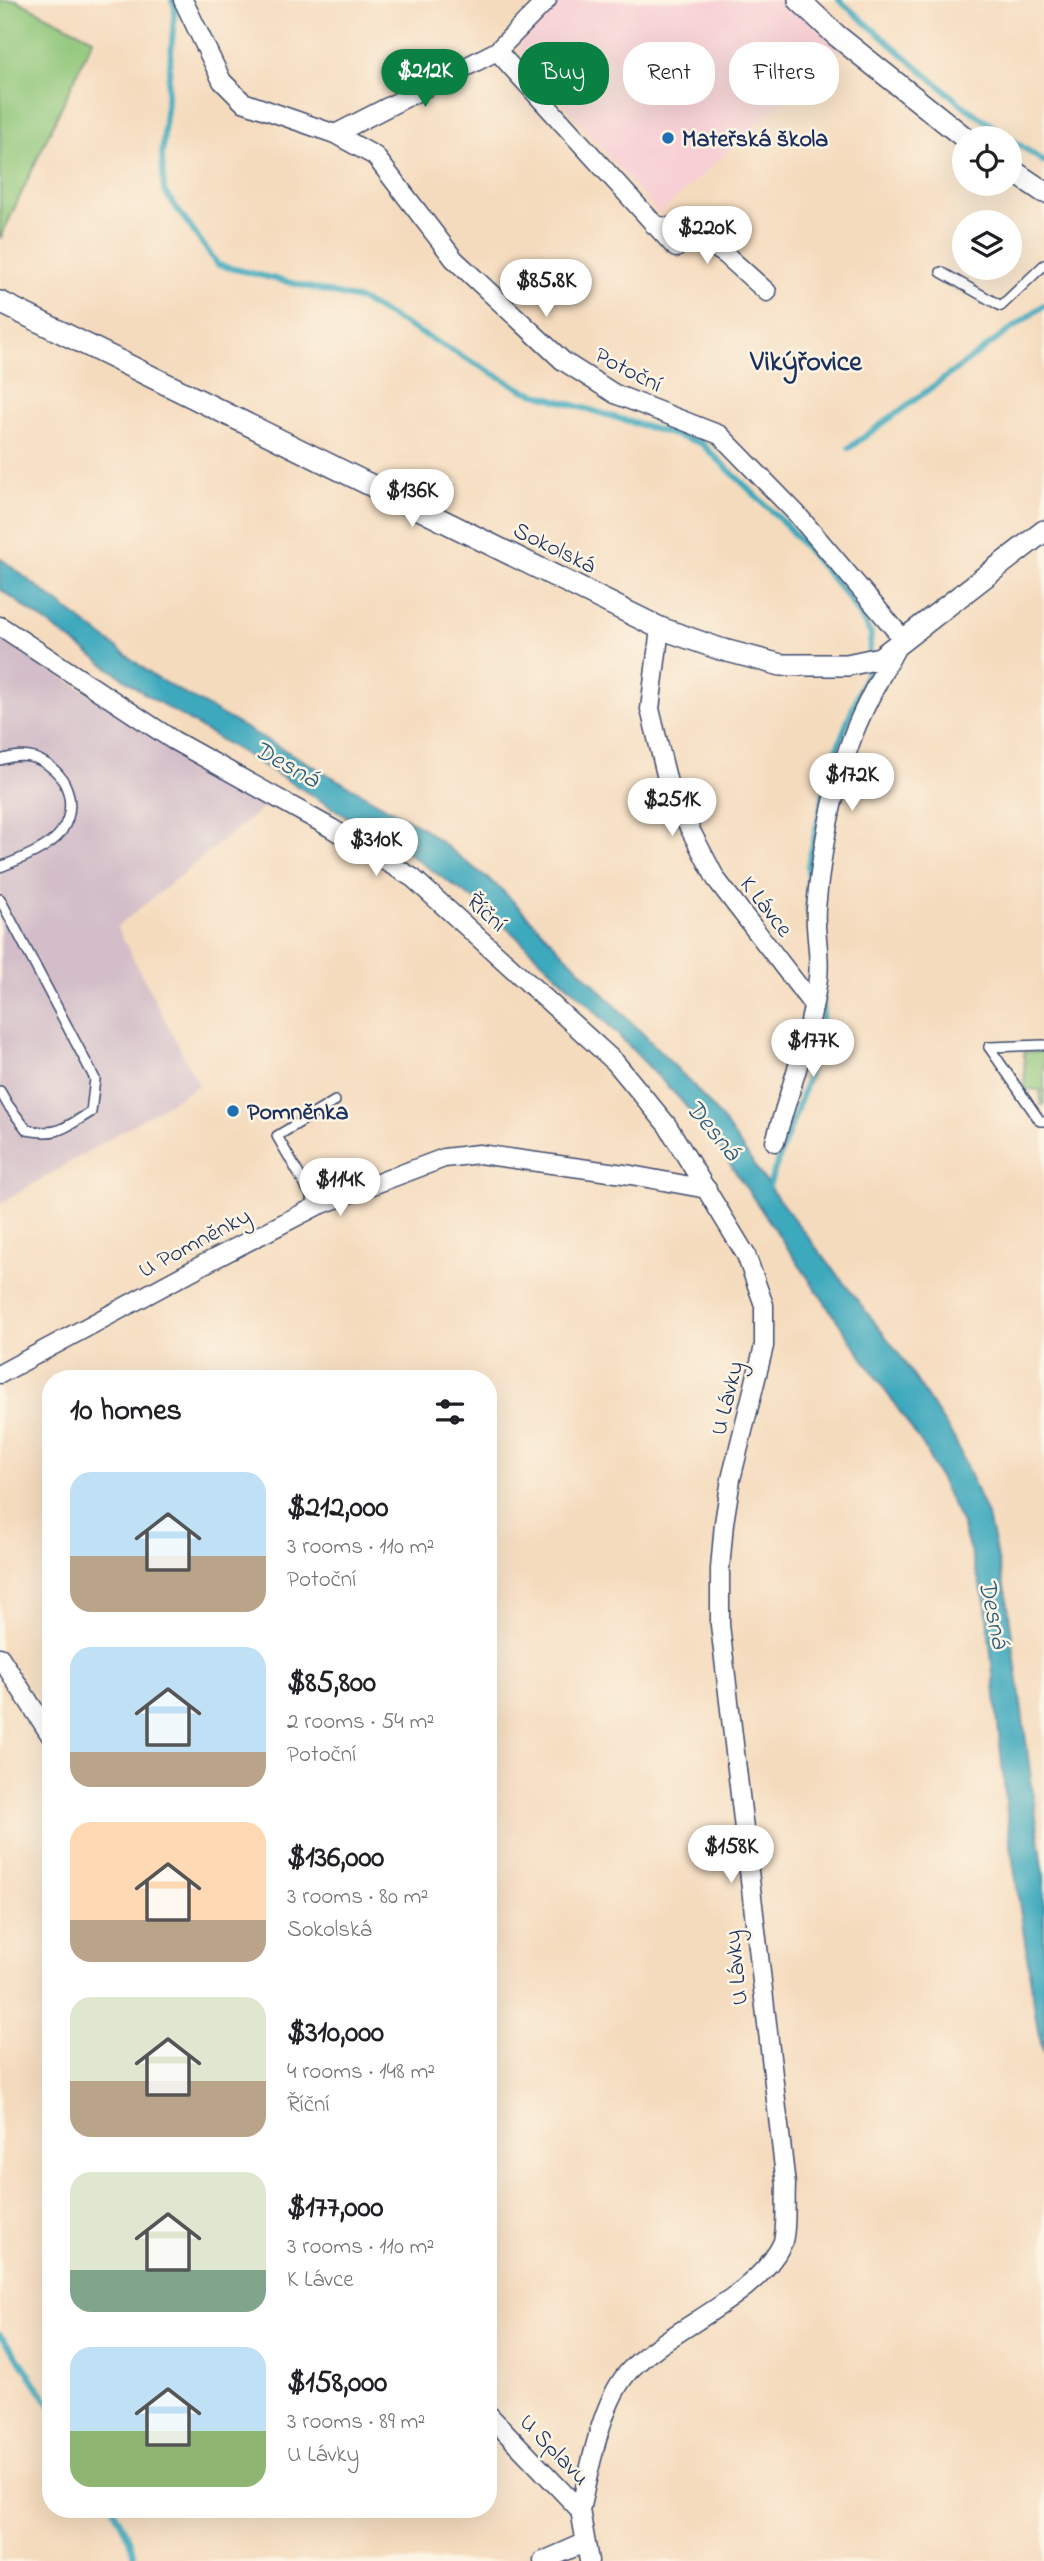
<!DOCTYPE html>
<meta charset="utf-8">
<style>
:root{--surface:#fff;--page:#f2f2f2;--text:#202124;--muted:#757577;--accent:#0b8043}
body{margin:0;font-family:"Indie Flower",sans-serif;background:var(--page);color:var(--text);height:100vh;display:flex;flex-direction:column;font-size:26px;white-space:nowrap}
*{box-sizing:border-box;margin:0}
p{font-size:23px;color:var(--muted)}
.icon{flex:none;width:38px;height:38px;fill:none;stroke:currentColor;stroke-width:2;stroke-linecap:round;stroke-linejoin:round}
.map{position:relative;flex:1;overflow:hidden}
.side{position:absolute;left:42px;top:1370px;width:455px;height:1148px;display:flex;flex-direction:column;background:var(--surface);border-radius:28px;box-shadow:0 7px 28px #0002}
.side>*{flex:none}
.guide{position:absolute;left:518px;top:42px;width:420px;height:63px;display:flex;gap:14px}
.tools{position:absolute;left:952px;top:126px;display:grid;gap:14px}
.tools a{display:grid;place-items:center;width:70px;height:70px;border-radius:50%;background:var(--surface);box-shadow:0 7px 28px #0002;font-size:35px}
.price{position:absolute;translate:-50% -60px;padding:0 16px;border-radius:24px;background:#fff;color:#222;font-size:23px;line-height:46px;filter:drop-shadow(0 2px 4px #0008)}
.price::after{content:'';position:absolute;left:50%;top:42px;width:21px;height:16px;margin-left:-10px;background:inherit;clip-path:polygon(0 0,100% 0,50% 100%)}
.price.current{background:var(--accent);color:#fff}
ul{padding:0;list-style:none}
li{display:flex;align-items:center;gap:21px;height:175px;padding:0 28px}
li span{display:grid;place-items:center;flex:none;width:196px;height:140px;border-radius:21px;color:#555}
li>.icon{margin-inline-start:auto}
span .icon{width:84px;height:84px;fill:#fffc;stroke-width:1}
li b{font-size:30px}
h2{display:flex;justify-content:space-between;align-items:center;height:84px;padding:0 28px;font-size:30px}
.chip{padding:0 24px;border-radius:28px;background:var(--surface);box-shadow:0 7px 28px #0002;font-size:24px;line-height:63px}
.chip.current{background:var(--accent);color:#fff}
.map>svg:first-child{display:block}
.built{fill:#f7cfd5}
.industrial{fill:#d2bdc8}
.green{fill:#8fc679;stroke:#557a6c;stroke-width:2}
.water{fill:#3da9bd;stroke:#2c6c8e;stroke-width:2}
.lines{fill:none;stroke-linecap:round;stroke-linejoin:round}
.stream{stroke:#3da9bd;stroke-width:6}
.service-casing{stroke:#3c496c;stroke-width:12}
.minor-casing{stroke:#3c496c;stroke-width:21}
.tertiary-casing{stroke:#3c496c;stroke-width:24}
.service{stroke:#fff;stroke-width:9}
.minor{stroke:#fff;stroke-width:18}
.tertiary{stroke:#fff;stroke-width:21}
.poi-dot{fill:#1f6fb2;stroke:#fcf5e5;stroke-width:2.5}
.labels{text-anchor:middle;stroke-width:5;stroke-linejoin:round;paint-order:stroke}
.poi-label{font-size:24px;font-weight:bold;fill:#1b2f5e;stroke:#fcf5e5;text-anchor:start}
.street-label{font-size:24px;fill:#1b2f5e;stroke:#fcf5e5}
.water-label{font-size:26px;font-style:italic;fill:#275a7f;stroke:#fcf5e5}
.quarter-label{font-size:28px;font-weight:bold;fill:#1b2f5e;stroke:#fcf5e5}
</style>
<div class="map">
<svg width="1044" height="2561" viewBox="0 0 1044 2561">
<rect width="100%" height="100%" fill="#fcf5e5"/>
<filter id="ink" filterUnits="userSpaceOnUse"><feTurbulence type="fractalNoise" baseFrequency=".0143" numOctaves="2"/><feDisplacementMap in="SourceGraphic" scale="14" xChannelSelector="R" yChannelSelector="G"/><feConvolveMatrix kernelMatrix="1 2 1 2 8 2 1 2 1" color-interpolation-filters="sRGB"/></filter>
<filter id="wash" filterUnits="userSpaceOnUse"><feTurbulence type="fractalNoise" baseFrequency=".00686" numOctaves="4" result="noise"/><feDisplacementMap in="SourceGraphic" scale="28" xChannelSelector="R" yChannelSelector="G"/><feGaussianBlur stdDeviation="1.57" result="paint"/><feColorMatrix in="noise" values="0 0 0 0 0 0 0 0 0 0 0 0 0 0 0 0 0 1.4 0 .05"/><feComposite in="paint" operator="in"/></filter>
<g filter="url(#wash)">
<rect width="100%" height="100%" fill="#f5dbbe"/>
<!-- built -->
<polygon class="built" points="559,0 785,0 841,49 659,214 519,53 521,40"/>
<!-- industrial -->
<polygon class="industrial" points="0,639 269,803 117,927 199,1085 0,1204"/>
<!-- green -->
<g class="green">
<polygon points="0,0 16,0 93,39 0,239"/>
<polygon points="1044,1051 1044,1105 1041,1105 1040,1090 1025,1089 1024,1052"/>
</g>
<!-- water -->
<polygon class="water" points="0,558 155,677 423,828 501,889 693,1085 723,1120 772,1191 897,1351 955,1440 988,1517 1007,1599 1044,1876 1044,2055 1038,2031 1009,1833 986,1605 962,1524 924,1447 708,1132 679,1098 594,1010 485,907 407,853 145,694 0,589"/>
<g class="lines">
<!-- stream -->
<g class="stream">
<polyline points="172,0 175,7 162,156 164,191 218,265 361,300 523,390 701,443 784,523 847,596 871,634 869,655"/>
<polyline points="839,0 961,104 1044,162"/>
<polyline points="849,448 1044,305"/>
<polyline points="808,911 808,866 829,769 869,666"/>
<path d="M 767,1191 C 782,1147 830,1036 822,994"/>
<polyline points="0,2335 23,2364 51,2407"/>
<polyline points="114,2510 129,2538 135,2561"/>
</g>
</g>
</g>
<g filter="url(#ink)">
<g class="lines">
<!-- service casing -->
<g class="service-casing">
<g id="service">
<polyline points="941,272 1001,306 1044,265"/>
<path d="M 0,760 C 13,756 30,754 43,762 C 69,776 78,807 61,832 C 50,848 18,860 0,867"/>
<path d="M 0,899 L 95,1079 L 91,1112 C 64,1128 59,1136 27,1130 L 8,1105 L 0,1091"/>
<polyline points="989,1047 1040,1121 1044,1121"/>
<polyline points="989,1047 1044,1045"/>
<polyline points="317,1206 277,1136 335,1101"/>
</g>
</g>
<!-- minor casing -->
<g class="minor-casing">
<g id="minor">
<polyline points="183,0 222,81 243,102 335,134 375,156 454,259 563,361 615,394 720,435 796,513 904,640"/>
<polyline points="547,0 497,51 676,248"/>
<polyline points="335,134 497,51"/>
<polyline points="654,225 690,231 726,255 767,292"/>
<path d="M 0,626 L 173,740 L 331,828 L 413,878 L 615,1062 L 667,1125 L 746,1255 L 764,1305 L 764,1346 L 731,1479 L 724,1523 L 720,1569 L 720,1625 L 786,2185 C 785,2200 787,2232 782,2244 C 755,2299 671,2327 630,2370 C 601,2400 590,2469 580,2510"/>
<polyline points="660,628 650,709 670,791 716,879 813,1005"/>
<path d="M 775,1142 C 790,1088 811,1033 818,978 C 821,953 814,931 816,909 C 821,853 832,792 852,738 C 863,707 881,677 896,648"/>
<polyline points="0,1374 206,1263 317,1206 444,1158 479,1154 631,1175 707,1189"/>
<polyline points="0,1657 51,1736"/>
<polyline points="488,2414 580,2510 589,2561"/>
<polyline points="543,2561 584,2543"/>
</g>
</g>
<!-- tertiary casing -->
<g class="tertiary-casing">
<g id="tertiary">
<polyline points="799,0 836,35 965,138"/>
<polyline points="1010,169 1044,192"/>
<polyline points="0,302 660,628 720,649 781,665 847,665 880,658 1044,531"/>
</g>
</g>
<!-- service -->
<use href="#service" class="service"/>
<!-- minor -->
<use href="#minor" class="minor"/>
<!-- tertiary -->
<use href="#tertiary" class="tertiary"/>
</g>
</g>
<!-- markers -->
<g class="poi-dot">
<circle cx="668" cy="138" r="7"/>
<circle cx="233" cy="1111" r="7"/>
</g>
<g class="labels">
<!-- poi labels -->
<g class="poi-label">
<text x="682" y="146">Mateřská škola</text>
<text x="247" y="1119">Pomněnka</text>
</g>
<!-- street labels -->
<g class="street-label">
<text transform="translate(629 369) rotate(27)" y="8">Potoční</text>
<text transform="translate(555 547) rotate(26)" y="8">Sokolská</text>
<text transform="translate(767 906) rotate(52)" y="8">K Lávce</text>
<text transform="translate(487 912) rotate(42)" y="8">Říční</text>
<text transform="translate(194 1242) rotate(-28)" y="8">U Pomněnky</text>
<text transform="translate(726 1398) rotate(-76)" y="8">U Lávky</text>
<text transform="translate(735 1968) rotate(-96)" y="8">U Lávky</text>
<text transform="translate(555 2449) rotate(46)" y="8">U Splavu</text>
</g>
<!-- water labels -->
<g class="water-label">
<text transform="translate(287 763) rotate(29)" y="9">Desná</text>
<text transform="translate(714 1129) rotate(50)" y="9">Desná</text>
<text transform="translate(995 1613) rotate(78)" y="9">Desná</text>
</g>
<!-- quarter labels -->
<g class="quarter-label">
<text x="806" y="370">Vikýřovice</text>
</g>
</g>
</svg>
<div class="tools">
<a><svg class="icon" aria-label="locate" viewBox="0 0 24 24"><circle cx="12" cy="12" r="6"/><path d="M12 2v4M12 18v4M2 12h4M18 12h4"/></svg></a>
<a><svg class="icon" aria-label="layers" viewBox="0 0 24 24"><path d="M12 4l9 5-9 5-9-5zM3 14l9 5 9-5"/></svg></a>
</div>
<b class="price current" style="left:425px;top:109px">$212K</b>
<b class="price" style="left:707px;top:266px">$220K</b>
<b class="price" style="left:546px;top:319px">$85.8K</b>
<b class="price" style="left:412px;top:529px">$136K</b>
<b class="price" style="left:852px;top:813px">$172K</b>
<b class="price" style="left:672px;top:838px">$251K</b>
<b class="price" style="left:376px;top:878px">$310K</b>
<b class="price" style="left:813px;top:1079px">$177K</b>
<b class="price" style="left:340px;top:1218px">$114K</b>
<b class="price" style="left:731px;top:1885px">$158K</b>
<div class="guide">
<a class="chip current">Buy</a>
<a class="chip">Rent</a>
<a class="chip">Filters</a>
</div>
<section class="side">
<h2>10 homes<svg class="icon" aria-label="filters" viewBox="0 0 24 24"><path d="M4 7h16M4 17h16"/><circle cx="9" cy="7" r="2"/><circle cx="15" cy="17" r="2"/></svg></h2>
<ul>
<li><span style="background:linear-gradient(#bfe0f5 60%,#b9a48a 0)"><svg class="icon" aria-label="home" viewBox="0 0 24 24"><path d="M3 11l9-7 9 7M6 9v11h12V9"/></svg></span><div><b>$212,000</b><p>3 rooms · 110 m²</p><p>Potoční</p></div></li>
<li><span style="background:linear-gradient(#bfe0f5 75%,#b9a48a 0)"><svg class="icon" aria-label="home" viewBox="0 0 24 24"><path d="M3 11l9-7 9 7M6 9v11h12V9"/></svg></span><div><b>$85,800</b><p>2 rooms · 54 m²</p><p>Potoční</p></div></li>
<li><span style="background:linear-gradient(#ffd9b3 70%,#b9a48a 0)"><svg class="icon" aria-label="home" viewBox="0 0 24 24"><path d="M3 11l9-7 9 7M6 9v11h12V9"/></svg></span><div><b>$136,000</b><p>3 rooms · 80 m²</p><p>Sokolská</p></div></li>
<li><span style="background:linear-gradient(#dfe7d0 60%,#b9a48a 0)"><svg class="icon" aria-label="home" viewBox="0 0 24 24"><path d="M3 11l9-7 9 7M6 9v11h12V9"/></svg></span><div><b>$310,000</b><p>4 rooms · 148 m²</p><p>Říční</p></div></li>
<li><span style="background:linear-gradient(#dfe7d0 70%,#7fa58c 0)"><svg class="icon" aria-label="home" viewBox="0 0 24 24"><path d="M3 11l9-7 9 7M6 9v11h12V9"/></svg></span><div><b>$177,000</b><p>3 rooms · 110 m²</p><p>K Lávce</p></div></li>
<li><span style="background:linear-gradient(#bfe0f5 60%,#8fb573 0)"><svg class="icon" aria-label="home" viewBox="0 0 24 24"><path d="M3 11l9-7 9 7M6 9v11h12V9"/></svg></span><div><b>$158,000</b><p>3 rooms · 89 m²</p><p>U Lávky</p></div></li>
</ul>
</section>
</div>
